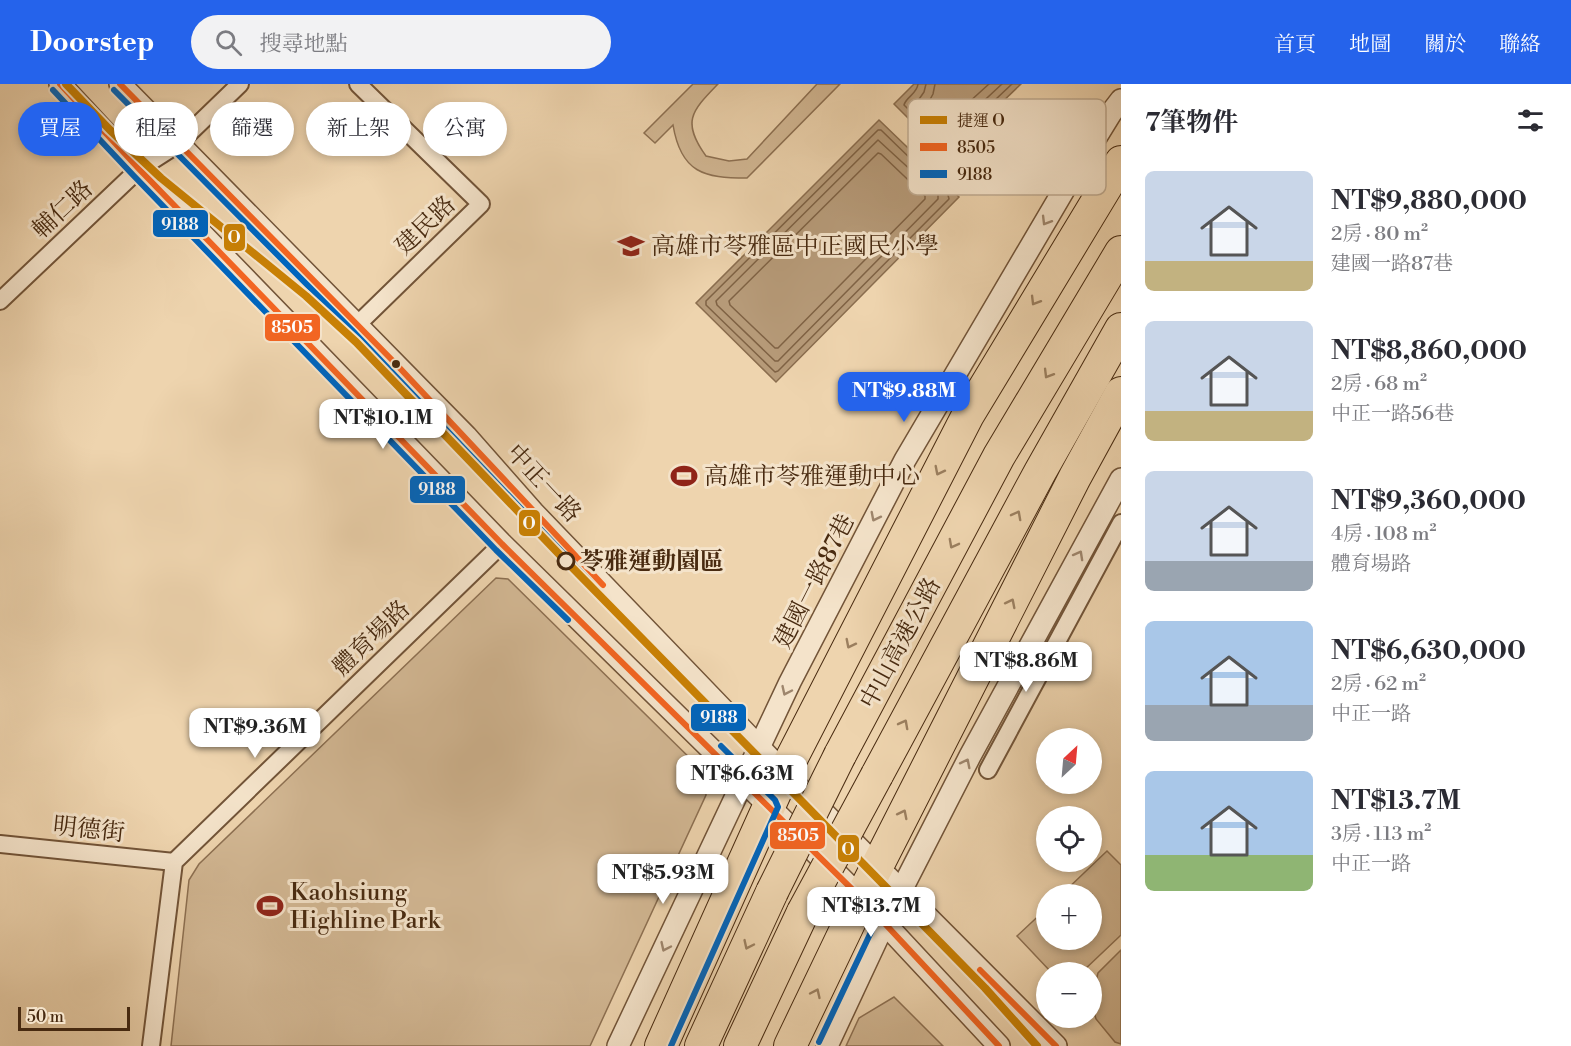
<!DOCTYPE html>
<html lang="zh-TW">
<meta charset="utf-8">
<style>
:root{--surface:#fff;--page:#f2f2f3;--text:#2b2b33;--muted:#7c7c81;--accent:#2563eb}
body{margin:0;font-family:"Libre Bodoni","Noto Serif TC",serif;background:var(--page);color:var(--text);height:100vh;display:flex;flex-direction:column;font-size:22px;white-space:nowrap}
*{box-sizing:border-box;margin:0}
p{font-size:20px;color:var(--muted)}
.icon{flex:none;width:33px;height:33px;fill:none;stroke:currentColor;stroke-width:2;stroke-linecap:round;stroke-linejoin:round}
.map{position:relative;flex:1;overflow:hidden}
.panel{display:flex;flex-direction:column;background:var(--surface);width:450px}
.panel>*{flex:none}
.guide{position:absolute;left:18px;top:18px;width:570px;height:54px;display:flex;gap:12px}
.needle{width:39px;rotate:26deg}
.controls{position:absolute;left:1036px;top:644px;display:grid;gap:12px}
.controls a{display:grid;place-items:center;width:66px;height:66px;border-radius:50%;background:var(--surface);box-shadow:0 3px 9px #0003;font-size:30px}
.scale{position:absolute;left:18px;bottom:15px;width:112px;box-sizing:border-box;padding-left:6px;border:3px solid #482a10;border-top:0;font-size:16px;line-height:21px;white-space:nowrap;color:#482a10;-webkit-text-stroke:4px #f4e3ca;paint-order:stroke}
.price{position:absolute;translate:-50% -51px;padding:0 14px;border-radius:12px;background:#fff;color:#222;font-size:20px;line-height:39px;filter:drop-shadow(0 2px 3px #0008)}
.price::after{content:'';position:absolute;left:50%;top:36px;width:18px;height:14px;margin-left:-9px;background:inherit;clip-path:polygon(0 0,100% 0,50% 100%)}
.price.selected{background:var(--accent);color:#fff}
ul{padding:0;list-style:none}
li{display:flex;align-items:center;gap:18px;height:150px;padding:0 24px}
li span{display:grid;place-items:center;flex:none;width:168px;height:120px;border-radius:9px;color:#555}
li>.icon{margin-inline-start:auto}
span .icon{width:72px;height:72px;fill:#fffc;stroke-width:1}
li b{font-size:26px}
h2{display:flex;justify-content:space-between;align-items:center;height:72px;padding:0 24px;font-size:26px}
.pill{padding:0 21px;border-radius:27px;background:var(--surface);box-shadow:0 3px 9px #0003;font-size:21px;line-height:54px}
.pill.selected{background:var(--accent);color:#fff}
header{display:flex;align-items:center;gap:36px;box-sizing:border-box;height:84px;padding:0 30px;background:var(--accent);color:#fff}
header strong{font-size:28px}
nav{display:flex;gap:33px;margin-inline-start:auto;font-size:21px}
.search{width:420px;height:54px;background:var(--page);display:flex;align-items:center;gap:15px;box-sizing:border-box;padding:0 21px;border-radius:33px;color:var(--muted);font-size:22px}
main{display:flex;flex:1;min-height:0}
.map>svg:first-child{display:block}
.green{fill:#d2b793;stroke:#8d7052;stroke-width:1.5}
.water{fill:#b69a78;stroke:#8a6d4e;stroke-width:1.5}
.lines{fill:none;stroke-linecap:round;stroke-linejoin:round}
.shore{stroke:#7f6244;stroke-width:1.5}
.minor-casing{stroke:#725438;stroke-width:20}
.tertiary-casing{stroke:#725438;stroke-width:24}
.motorway-casing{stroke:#482a10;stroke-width:34}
.minor{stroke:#f4e3ca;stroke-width:16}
.tertiary{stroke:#f4e3ca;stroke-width:21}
.motorway{stroke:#eed4ae;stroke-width:32}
.motorway-bridge-casing{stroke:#482a10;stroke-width:34;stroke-linecap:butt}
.motorway-bridge{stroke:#eed4ae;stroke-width:32}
.bus-1-casing{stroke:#f4e3ca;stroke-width:10}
.bus-2-casing{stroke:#f4e3ca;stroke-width:10}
.bus-1{stroke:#f26522;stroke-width:6}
.bus-2{stroke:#0065bd;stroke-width:6}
.metro-1-casing{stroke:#f4e3ca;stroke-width:12}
.metro-1{stroke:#c88005;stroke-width:8}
.oneway{stroke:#9e866d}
.oneway2{stroke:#9b7f5f}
.bus-dot{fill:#482a10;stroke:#f4e3ca;stroke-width:2}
.stop-dot{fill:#f4e3ca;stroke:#482a10;stroke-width:3}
.labels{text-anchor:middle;stroke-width:6;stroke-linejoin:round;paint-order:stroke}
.street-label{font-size:24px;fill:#482a10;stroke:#f4e3ca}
.poi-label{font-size:24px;fill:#482a10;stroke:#f4e3ca;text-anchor:start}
.stop-label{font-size:24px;font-weight:bold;fill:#482a10;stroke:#f4e3ca;text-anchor:start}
.key{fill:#f4e3ca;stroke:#c0ac92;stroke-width:1.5}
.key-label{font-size:16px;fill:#482a10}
.line-badge{stroke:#f4e3ca;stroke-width:2}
.badge-label{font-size:16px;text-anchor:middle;font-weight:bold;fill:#fff}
</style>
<header>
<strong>Doorstep</strong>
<div class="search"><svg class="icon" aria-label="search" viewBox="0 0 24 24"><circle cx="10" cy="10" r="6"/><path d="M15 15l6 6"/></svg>搜尋地點</div>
<nav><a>首頁</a><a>地圖</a><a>關於</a><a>聯絡</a></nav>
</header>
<main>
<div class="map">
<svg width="1121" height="962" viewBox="0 0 1121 962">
<rect width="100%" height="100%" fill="#eed4ae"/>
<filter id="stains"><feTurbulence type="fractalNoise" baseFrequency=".00333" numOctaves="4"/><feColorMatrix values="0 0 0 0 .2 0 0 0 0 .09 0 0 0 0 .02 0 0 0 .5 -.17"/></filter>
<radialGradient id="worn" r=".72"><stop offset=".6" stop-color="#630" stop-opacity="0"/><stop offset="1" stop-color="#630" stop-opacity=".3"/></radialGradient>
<!-- green -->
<g class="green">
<path d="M 693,0 L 718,0 C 692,27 681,37 706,72 L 729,77 L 747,75 L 817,0 L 840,0 L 747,94 C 704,94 681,89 673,41 L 655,59 L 644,49 Z"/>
<polygon points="496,494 508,495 705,689 706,711 590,962 171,962 189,796 199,780"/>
<polygon points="1107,767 1121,781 1121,851 1082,888 1051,888 1017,852 1047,824 1047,855 1092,855 1092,810 1062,810"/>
<polygon points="1121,866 1121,960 1115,958 1096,935 1092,921 1092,912 1098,889"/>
<polygon points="894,913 943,962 846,962 859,934"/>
</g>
<!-- water -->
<g class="water">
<polygon points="914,0 1021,0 946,72 894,20"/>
<polygon points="879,36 959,113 776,298 696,219"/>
</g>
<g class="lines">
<!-- shore -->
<g class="shore">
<path d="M 918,0 C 917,10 906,13 904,21 L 946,62 L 1012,0"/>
<polyline points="926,0 924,8 915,21 946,52 1002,0"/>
<polyline points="935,0 933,10 927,21 946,39 989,0"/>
<polygon points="878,46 881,46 948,111 949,115 778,287 775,288 706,221 706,217"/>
<polygon points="878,56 938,111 938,115 778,277 775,277 717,221 716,217"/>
<polygon points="878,69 881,70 925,112 925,115 778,264 775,264 730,221 729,217"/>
</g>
<!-- minor casing -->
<g class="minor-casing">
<g id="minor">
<polyline points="358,0 481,120 358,240"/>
<polyline points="0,217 139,85 178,60 240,0"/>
<polyline points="988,686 1121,439"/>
<polyline points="0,760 174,778"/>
<polyline points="151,962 174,778 502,460"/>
</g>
</g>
<!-- tertiary casing -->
<g class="tertiary-casing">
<g id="tertiary">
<polyline points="60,0 139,85 502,460 769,722 861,814 999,962"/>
<polyline points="120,0 466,352 533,428 784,689 1056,962"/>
<polyline points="618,962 790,598 905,376 1068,99 1111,29 1121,16"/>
<polyline points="827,962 884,840 970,672 1121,395"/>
</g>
</g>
<!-- motorway casing -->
<g class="motorway-casing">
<g id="motorway">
<polyline points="840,671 999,372 1121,168"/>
<polyline points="877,691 1040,388 1121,245"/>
<polyline points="661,962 784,689 968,331 1121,78"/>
<polyline points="701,962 772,808"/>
<polyline points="740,962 803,828"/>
<polyline points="790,962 861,814 1075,393 1121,309"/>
</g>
</g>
<!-- minor -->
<use href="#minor" class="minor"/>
<!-- tertiary -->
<use href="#tertiary" class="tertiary"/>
<!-- motorway -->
<use href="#motorway" class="motorway"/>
<!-- motorway-bridge casing -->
<g class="motorway-bridge-casing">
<g id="motorway-bridge">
<polyline points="772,808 840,671"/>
<polyline points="803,828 877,691"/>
</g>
</g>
<!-- motorway-bridge -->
<use href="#motorway-bridge" class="motorway-bridge"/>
<!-- bus-1 casing -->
<g class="bus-1-casing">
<g id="bus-1">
<polyline points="60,0 139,85 502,460 861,814 999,962"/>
<polyline points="120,0 395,279 603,501"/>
<polyline points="980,886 1056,962"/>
</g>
</g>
<!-- bus-2 casing -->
<g class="bus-2-casing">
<g id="bus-2">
<polyline points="53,6 133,91 496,466 568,536"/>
<polyline points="114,6 352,246 753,670 890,808 819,958"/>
<polyline points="671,962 778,723 775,716 721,662"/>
</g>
</g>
<!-- bus-1 -->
<use href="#bus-1" class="bus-1"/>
<!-- bus-2 -->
<use href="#bus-2" class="bus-2"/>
<!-- metro-1 casing -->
<g class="metro-1-casing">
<polyline id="metro-1" points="66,0 110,46 161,94 306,212 356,258 558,469 985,904 1037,962"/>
</g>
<!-- metro-1 -->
<use href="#metro-1" class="metro-1"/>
</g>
<!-- one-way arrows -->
<defs><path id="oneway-chevron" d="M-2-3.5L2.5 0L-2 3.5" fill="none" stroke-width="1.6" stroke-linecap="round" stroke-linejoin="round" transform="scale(1.5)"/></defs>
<g class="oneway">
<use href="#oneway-chevron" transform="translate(1046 137) rotate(121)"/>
<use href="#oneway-chevron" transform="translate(875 433) rotate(117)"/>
<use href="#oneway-chevron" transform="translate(1079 471) rotate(-61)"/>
<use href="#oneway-chevron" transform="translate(786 607) rotate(115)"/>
<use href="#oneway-chevron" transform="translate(966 679) rotate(-63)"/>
<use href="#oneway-chevron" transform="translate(665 863) rotate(115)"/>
</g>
<g class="oneway2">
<use href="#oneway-chevron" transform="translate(1035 217) rotate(121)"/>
<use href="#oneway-chevron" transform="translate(1048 290) rotate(121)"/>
<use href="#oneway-chevron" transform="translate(939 387) rotate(117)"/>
<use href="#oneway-chevron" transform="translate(1017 431) rotate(-62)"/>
<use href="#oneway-chevron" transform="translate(953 460) rotate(118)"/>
<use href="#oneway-chevron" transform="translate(1011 519) rotate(-63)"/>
<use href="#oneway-chevron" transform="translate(850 560) rotate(117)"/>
<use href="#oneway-chevron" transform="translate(904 640) rotate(-62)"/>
<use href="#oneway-chevron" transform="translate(903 730) rotate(-63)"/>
<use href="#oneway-chevron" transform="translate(748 861) rotate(115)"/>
<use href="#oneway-chevron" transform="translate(816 909) rotate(-65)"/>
</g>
<!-- icons -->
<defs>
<g id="school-bare" transform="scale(2.07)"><path d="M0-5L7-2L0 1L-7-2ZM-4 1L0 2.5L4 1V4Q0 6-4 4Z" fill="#8f2418" stroke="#f4e3ca" stroke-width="2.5" paint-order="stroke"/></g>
<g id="stadium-bare" transform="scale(2.07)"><path d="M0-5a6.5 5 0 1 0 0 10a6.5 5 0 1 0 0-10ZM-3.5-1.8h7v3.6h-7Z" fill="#8f2418" stroke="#f4e3ca" stroke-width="2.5" paint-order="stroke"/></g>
</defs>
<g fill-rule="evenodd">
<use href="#school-bare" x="631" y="162"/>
<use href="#stadium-bare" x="684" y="392"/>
<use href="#stadium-bare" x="270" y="822"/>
</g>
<!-- markers -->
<circle class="bus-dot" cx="396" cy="280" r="5"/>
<circle class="stop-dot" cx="566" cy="477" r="8"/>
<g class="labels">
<!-- street labels -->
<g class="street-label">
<text transform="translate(62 125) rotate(-43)" y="8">輔仁路</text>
<text transform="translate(425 141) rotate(-44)" y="8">建民路</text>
<text transform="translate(544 399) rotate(47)" y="8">中正一路</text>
<text transform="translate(814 497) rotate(-63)" y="8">建國一路87巷</text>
<text transform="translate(371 554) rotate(-44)" y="8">體育場路</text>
<text transform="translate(900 559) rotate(-62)" y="8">中山高速公路</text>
<text transform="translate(89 745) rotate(6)" y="8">明德街</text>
</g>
<!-- poi labels -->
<g class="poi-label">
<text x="651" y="170">高雄市苓雅區中正國民小學</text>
<text x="704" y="400">高雄市苓雅運動中心</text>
<text x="290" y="816">Kaohsiung<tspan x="290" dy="28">Highline Park</tspan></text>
</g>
<!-- stop labels -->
<g class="stop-label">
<text x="580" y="485">苓雅運動園區</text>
</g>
</g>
<!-- legend -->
<rect x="908" y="15" width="198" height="96" rx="9" class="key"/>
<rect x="920" y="32" width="27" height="8" fill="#c88005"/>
<rect x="920" y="59" width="27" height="8" fill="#f26522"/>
<rect x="920" y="86" width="27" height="8" fill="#0065bd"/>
<g class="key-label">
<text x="957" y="42">捷運 O</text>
<text x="957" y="69">8505</text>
<text x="957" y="96">9188</text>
</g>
<g class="line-badge">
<rect x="152" y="125" width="57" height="29" rx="6" fill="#0065bd"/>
<rect x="223" y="139" width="23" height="29" rx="6" fill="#c88005"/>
<rect x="264" y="229" width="57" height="29" rx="6" fill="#f26522"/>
<rect x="409" y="391" width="57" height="29" rx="6" fill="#0065bd"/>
<rect x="518" y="425" width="23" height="28" rx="6" fill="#c88005"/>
<rect x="690" y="619" width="57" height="29" rx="6" fill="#0065bd"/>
<rect x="769" y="737" width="57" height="29" rx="6" fill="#f26522"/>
<rect x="837" y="750" width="23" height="29" rx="6" fill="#c88005"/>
</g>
<g class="badge-label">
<text x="180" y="146">9188</text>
<text x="234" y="159">O</text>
<text x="292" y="249">8505</text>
<text x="437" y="411">9188</text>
<text x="529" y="445">O</text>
<text x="719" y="639">9188</text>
<text x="798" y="757">8505</text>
<text x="848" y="771">O</text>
</g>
<rect width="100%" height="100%" filter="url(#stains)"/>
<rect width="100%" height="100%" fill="url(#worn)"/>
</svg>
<div class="controls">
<a><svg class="needle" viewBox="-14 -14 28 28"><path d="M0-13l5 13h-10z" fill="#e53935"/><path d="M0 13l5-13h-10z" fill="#7c7c81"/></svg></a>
<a><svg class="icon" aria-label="locate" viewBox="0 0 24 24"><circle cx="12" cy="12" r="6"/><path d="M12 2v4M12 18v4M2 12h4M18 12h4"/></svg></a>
<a>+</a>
<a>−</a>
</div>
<div class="scale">50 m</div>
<b class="price selected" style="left:904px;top:339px">NT$9.88M</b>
<b class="price" style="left:383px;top:366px">NT$10.1M</b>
<b class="price" style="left:1026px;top:609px">NT$8.86M</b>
<b class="price" style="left:255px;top:675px">NT$9.36M</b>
<b class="price" style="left:742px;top:722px">NT$6.63M</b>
<b class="price" style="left:663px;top:821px">NT$5.93M</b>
<b class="price" style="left:871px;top:854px">NT$13.7M</b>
<div class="guide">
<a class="pill selected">買屋</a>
<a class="pill">租屋</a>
<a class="pill">篩選</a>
<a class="pill">新上架</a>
<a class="pill">公寓</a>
</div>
</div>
<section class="panel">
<h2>7筆物件<svg class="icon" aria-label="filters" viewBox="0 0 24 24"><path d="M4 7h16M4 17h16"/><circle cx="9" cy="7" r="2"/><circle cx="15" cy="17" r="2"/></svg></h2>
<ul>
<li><span style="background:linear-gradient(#c9d6e8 75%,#c2b280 0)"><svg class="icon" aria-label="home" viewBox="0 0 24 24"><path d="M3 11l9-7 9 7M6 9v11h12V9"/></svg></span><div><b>NT$9,880,000</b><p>2房 · 80 m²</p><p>建國一路87巷</p></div></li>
<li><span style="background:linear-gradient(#c9d6e8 75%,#c2b280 0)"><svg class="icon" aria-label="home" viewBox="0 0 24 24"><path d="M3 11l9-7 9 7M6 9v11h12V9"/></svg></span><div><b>NT$8,860,000</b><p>2房 · 68 m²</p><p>中正一路56巷</p></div></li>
<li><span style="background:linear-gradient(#c9d6e8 75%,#9aa5b1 0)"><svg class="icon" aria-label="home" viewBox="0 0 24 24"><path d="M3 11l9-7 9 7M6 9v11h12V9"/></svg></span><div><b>NT$9,360,000</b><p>4房 · 108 m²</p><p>體育場路</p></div></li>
<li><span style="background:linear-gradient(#a9c7e8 70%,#9aa5b1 0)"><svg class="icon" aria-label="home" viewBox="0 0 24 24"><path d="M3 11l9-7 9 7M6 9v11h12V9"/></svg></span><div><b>NT$6,630,000</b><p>2房 · 62 m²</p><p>中正一路</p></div></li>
<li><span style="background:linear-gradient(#a9c7e8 70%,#8fb573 0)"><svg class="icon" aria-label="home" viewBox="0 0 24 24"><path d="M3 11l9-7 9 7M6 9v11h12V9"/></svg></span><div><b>NT$13.7M</b><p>3房 · 113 m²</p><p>中正一路</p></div></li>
</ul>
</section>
</main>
